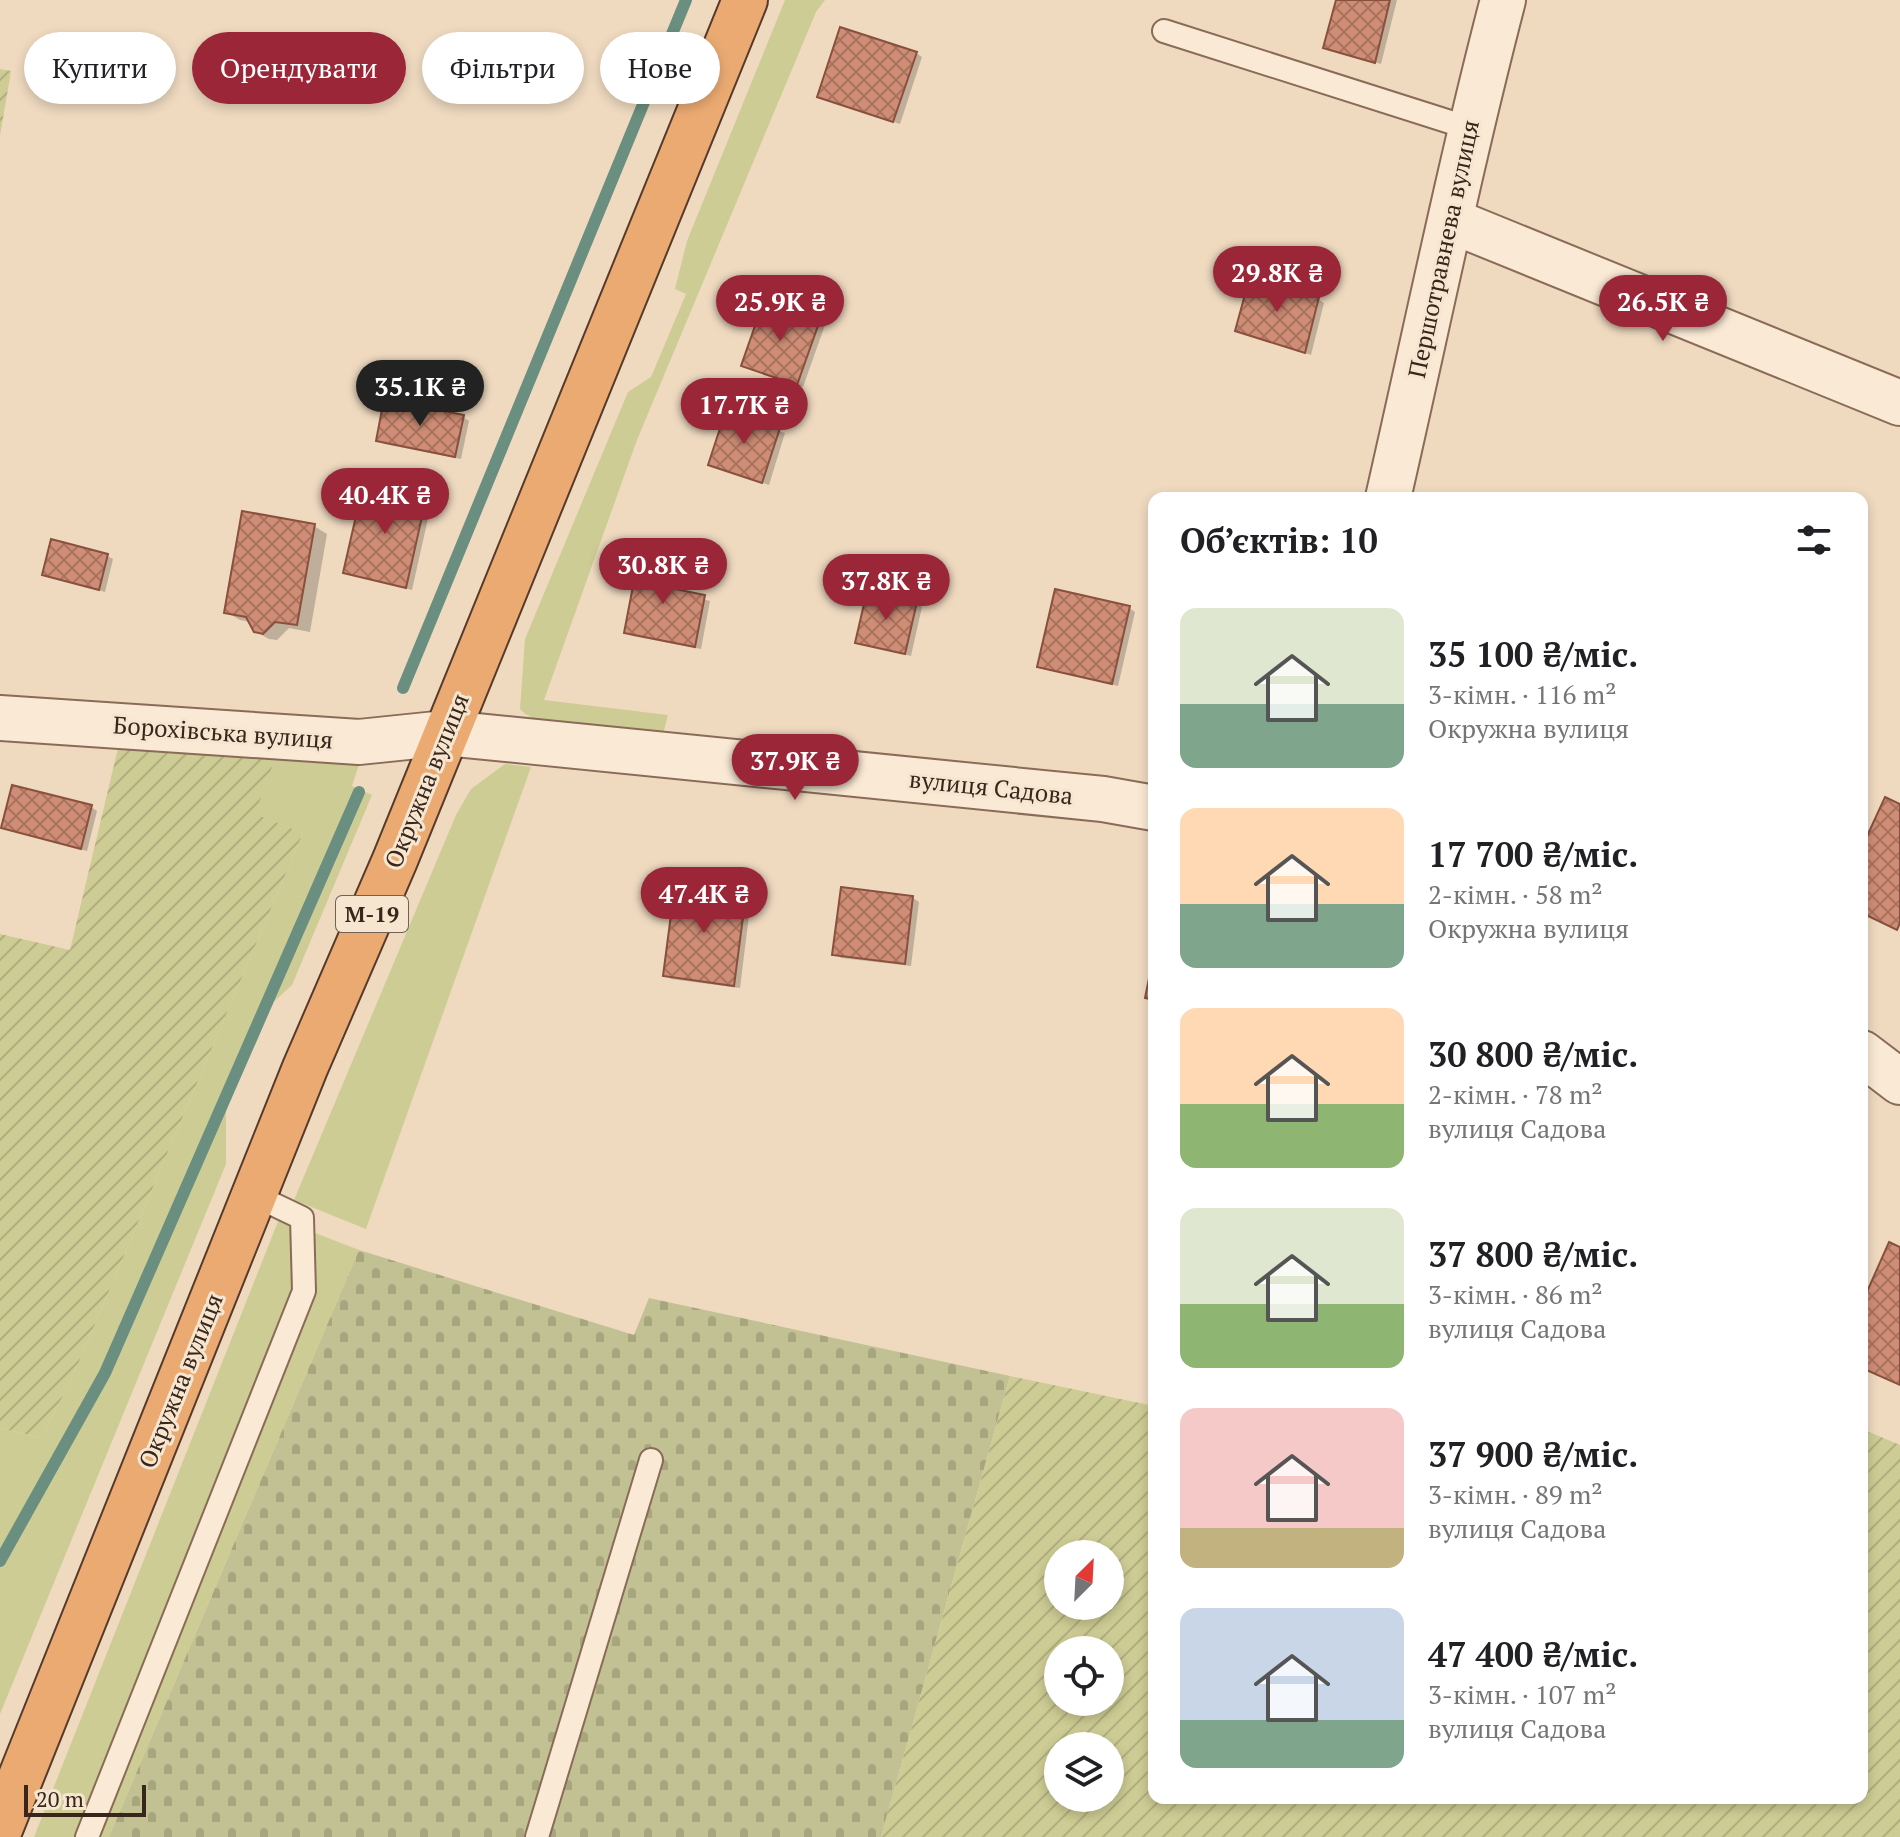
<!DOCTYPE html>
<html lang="uk">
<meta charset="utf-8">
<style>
:root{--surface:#fff;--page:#f2f2f2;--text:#202124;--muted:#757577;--accent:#9a2638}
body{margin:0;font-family:"PT Serif",serif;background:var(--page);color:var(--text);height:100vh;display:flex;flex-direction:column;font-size:30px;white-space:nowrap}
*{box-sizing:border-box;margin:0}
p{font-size:26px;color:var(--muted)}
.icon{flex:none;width:44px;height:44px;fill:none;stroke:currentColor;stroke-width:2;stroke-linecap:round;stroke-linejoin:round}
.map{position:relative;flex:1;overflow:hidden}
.details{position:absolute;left:1148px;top:492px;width:720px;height:1312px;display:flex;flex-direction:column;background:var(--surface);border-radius:16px;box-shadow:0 4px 12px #0003}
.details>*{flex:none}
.top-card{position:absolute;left:24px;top:32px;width:760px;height:72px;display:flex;gap:16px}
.needle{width:52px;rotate:24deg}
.fabs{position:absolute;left:1044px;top:1540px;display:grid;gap:16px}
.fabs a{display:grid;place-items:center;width:80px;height:80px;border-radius:50%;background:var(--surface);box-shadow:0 4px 12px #0003;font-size:40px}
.scale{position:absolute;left:24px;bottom:20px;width:122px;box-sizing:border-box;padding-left:8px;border:4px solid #38261d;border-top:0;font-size:22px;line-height:28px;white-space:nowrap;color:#38261d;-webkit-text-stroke:6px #f6e6d0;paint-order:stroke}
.price{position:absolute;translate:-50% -68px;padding:0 18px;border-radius:28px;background:var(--accent);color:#fff;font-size:26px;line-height:52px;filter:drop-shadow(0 2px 4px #0008)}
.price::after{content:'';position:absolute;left:50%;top:48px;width:24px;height:18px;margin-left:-12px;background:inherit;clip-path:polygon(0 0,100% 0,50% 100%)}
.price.on{background:#222;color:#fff}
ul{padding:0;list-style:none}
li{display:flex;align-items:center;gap:24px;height:200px;padding:0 32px}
li span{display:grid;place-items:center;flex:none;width:224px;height:160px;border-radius:16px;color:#555}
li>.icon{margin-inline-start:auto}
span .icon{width:96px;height:96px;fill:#fffc;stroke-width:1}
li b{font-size:34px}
h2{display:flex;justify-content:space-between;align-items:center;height:96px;padding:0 32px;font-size:34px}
.pill{padding:0 28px;border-radius:36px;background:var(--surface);box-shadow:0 4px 12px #0003;font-size:28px;line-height:72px}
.pill.on{background:var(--accent);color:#fff}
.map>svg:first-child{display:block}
.grass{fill:#cdcc94}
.cemetery{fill:url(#cemetery-stones)}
.garden{fill:url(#garden-furrows);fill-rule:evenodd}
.shadow{fill:#0003}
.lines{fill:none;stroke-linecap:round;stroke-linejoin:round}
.stream{stroke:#6a8f81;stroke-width:12}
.building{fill:url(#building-cross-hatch);stroke:#89503d;stroke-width:2}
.service-casing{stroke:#896b58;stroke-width:26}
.minor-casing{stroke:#896b58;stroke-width:48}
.trunk-casing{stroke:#563a2c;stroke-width:48}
.service{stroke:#fae9d4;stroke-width:22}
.minor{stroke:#fae9d4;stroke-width:44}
.trunk{stroke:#ebaa72;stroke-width:44}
.labels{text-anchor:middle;stroke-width:6;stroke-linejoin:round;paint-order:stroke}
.shield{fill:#f6e6d0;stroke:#716053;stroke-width:2}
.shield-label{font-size:22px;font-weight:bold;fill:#38261d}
.street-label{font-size:24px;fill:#38261d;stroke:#f6e6d0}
</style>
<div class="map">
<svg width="1900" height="1837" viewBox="0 0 1900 1837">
<defs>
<pattern id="cemetery-stones" width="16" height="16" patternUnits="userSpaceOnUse" patternTransform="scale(2)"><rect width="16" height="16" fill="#c2c194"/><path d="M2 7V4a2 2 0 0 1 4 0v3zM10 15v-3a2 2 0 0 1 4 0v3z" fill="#a7a67f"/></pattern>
<pattern id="garden-furrows" width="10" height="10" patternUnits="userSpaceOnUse" patternTransform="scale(2)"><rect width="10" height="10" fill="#cdcc94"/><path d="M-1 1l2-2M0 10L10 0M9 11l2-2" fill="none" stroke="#b1af7f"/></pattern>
<pattern id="building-cross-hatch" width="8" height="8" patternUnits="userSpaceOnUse" patternTransform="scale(2)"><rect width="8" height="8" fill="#cf8d75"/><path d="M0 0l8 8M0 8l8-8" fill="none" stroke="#a9735f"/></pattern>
</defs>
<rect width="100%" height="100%" fill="#efdac0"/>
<!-- grass -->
<g class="grass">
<path d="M 785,0 L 825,0 L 816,12 L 637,440 L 544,700 L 668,715 L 663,734 C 629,732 542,734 520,709 L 525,639 L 628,392 L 651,377 L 686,294 L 675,289 L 687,241 Z"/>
<polygon points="341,754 359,765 352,786 372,795 292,985 253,1021 226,1088 226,1164 0,1714 0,1428 41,1438 73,1376 303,833 254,814 275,759"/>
<polygon points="505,764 531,767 366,1229 294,1200 456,815 471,789"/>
<polygon points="279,1219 359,1250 109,1837 34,1837"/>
</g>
<!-- cemetery -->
<polygon class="cemetery" points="359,1250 634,1335 649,1298 1010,1376 881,1837 109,1837"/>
<!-- garden -->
<g class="garden">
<polygon points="0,69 11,71 0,136"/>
<polygon points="118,748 275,759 255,814 303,833 73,1376 41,1438 0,1428 0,934 70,950"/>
<path d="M 1010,1376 L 1154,1406 L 1154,1798 L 1862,1798 L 1862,1429 L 1900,1445 L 1900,1837 L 881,1837 ZM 1110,1554 L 1110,1606 L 1058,1606 L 1058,1554 ZM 1058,1650 L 1110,1650 L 1110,1702 L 1058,1702 ZM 1058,1746 L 1110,1746 L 1110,1798 L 1058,1798 Z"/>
</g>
<!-- shadow -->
<g class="shadow">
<polygon points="1338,0 1397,0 1381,64 1331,50"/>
<polygon points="916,53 922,57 900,124 825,100"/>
<polygon points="1318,299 1324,303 1311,355 1244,333"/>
<polygon points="819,322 825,325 803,387 750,368"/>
<polygon points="727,413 785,433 769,485 710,464"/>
<polygon points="463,417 469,421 461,459 384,444 378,440"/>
<polygon points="425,501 431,505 412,590 345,572"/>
<polygon points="314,526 327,534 310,632 289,628 277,640 269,639 255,631 251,622 240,620 226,612"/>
<polygon points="107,556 113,559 105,592 44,574"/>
<polygon points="640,562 679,569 685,573 681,593 710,601 701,649 632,636 626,632"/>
<polygon points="916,604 922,607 911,656 857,642"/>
<polygon points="1129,608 1135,612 1118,686 1039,666"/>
<polygon points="91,807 97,811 87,851 3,827"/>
<polygon points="745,895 751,899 740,988 671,979 665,975"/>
<polygon points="913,898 919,902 911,966 841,958 835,954"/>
</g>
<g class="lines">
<!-- stream -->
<g class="stream">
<polyline points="403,688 686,0"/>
<polyline points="0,1561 105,1373 359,792"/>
</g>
</g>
<!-- building -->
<g class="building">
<polygon points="1336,0 1390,0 1375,63 1323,48"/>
<polygon points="840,27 917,52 893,122 817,97"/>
<polygon points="1250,276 1319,297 1305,353 1235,331"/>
<polygon points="764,300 820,320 797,385 741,366"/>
<polygon points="384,399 464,415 455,457 376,441"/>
<polygon points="726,410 780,428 762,483 708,465"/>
<polygon points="363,485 426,499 406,588 343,573"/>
<polygon points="242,511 315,524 297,625 275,622 263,634 254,632 246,617 224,613"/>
<polygon points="51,539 108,554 99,590 42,575"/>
<polygon points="638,560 679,567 675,589 705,595 695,647 624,633"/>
<polygon points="1055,589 1130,606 1112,684 1037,667"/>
<polygon points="867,591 917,602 905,654 855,643"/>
<polygon points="12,785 92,805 81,849 1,828"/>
<polygon points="1885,797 1900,804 1900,923 1897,930 1862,913 1862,847"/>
<polygon points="675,884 746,894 734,986 663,976"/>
<polygon points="841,887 913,896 905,964 832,955"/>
<polygon points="1154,954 1154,1000 1145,998"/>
<polygon points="1889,1242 1900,1247 1900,1385 1862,1368 1862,1303"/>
</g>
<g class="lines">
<!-- service casing -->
<g class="service-casing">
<g id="service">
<polyline points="1164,31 1469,128"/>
<polyline points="87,1837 304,1291 302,1218 256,1196"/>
<polyline points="537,1837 651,1460"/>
</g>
</g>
<!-- minor casing -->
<g class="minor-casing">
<g id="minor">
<polyline points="1452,221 1900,403"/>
<path d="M 1388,498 C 1426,332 1460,165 1503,0"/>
<polyline points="0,718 359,742 446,733 1103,799 1154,808"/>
<polyline points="1862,1053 1900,1082"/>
</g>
</g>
<!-- trunk casing -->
<g class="trunk-casing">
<polyline id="trunk" points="0,1829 305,1068 395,860 745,0"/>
</g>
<!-- service -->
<use href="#service" class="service"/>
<!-- minor -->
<use href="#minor" class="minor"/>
<!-- trunk -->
<use href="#trunk" class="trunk"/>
</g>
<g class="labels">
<!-- shield labels -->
<rect class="shield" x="336" y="896" width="72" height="36" rx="6"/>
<g class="shield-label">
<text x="372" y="922">М-19</text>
</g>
<!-- street labels -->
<g class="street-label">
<text transform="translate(1444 249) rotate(-78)" y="8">Першотравнева вулиця</text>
<text transform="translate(223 733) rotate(4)" y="8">Борохівська вулиця</text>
<text transform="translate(427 781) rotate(-68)" y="8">Окружна вулиця</text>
<text transform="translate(991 788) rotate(6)" y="8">вулиця Садова</text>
<text transform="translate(181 1381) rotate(-68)" y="8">Окружна вулиця</text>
</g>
</g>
</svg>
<div class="fabs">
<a><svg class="needle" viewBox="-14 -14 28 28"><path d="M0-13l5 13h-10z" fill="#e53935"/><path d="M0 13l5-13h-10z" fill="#757577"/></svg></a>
<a><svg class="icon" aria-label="locate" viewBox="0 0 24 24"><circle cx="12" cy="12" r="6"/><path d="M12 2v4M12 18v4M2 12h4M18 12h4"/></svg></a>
<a><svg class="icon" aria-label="layers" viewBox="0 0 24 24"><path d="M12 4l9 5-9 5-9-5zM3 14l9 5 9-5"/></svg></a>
</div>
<div class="scale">20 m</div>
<b class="price" style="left:1277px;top:314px">29.8K ₴</b>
<b class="price" style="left:780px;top:343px">25.9K ₴</b>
<b class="price" style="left:1663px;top:343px">26.5K ₴</b>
<b class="price on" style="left:420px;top:428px">35.1K ₴</b>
<b class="price" style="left:744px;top:446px">17.7K ₴</b>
<b class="price" style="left:385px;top:536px">40.4K ₴</b>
<b class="price" style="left:663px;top:606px">30.8K ₴</b>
<b class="price" style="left:886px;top:622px">37.8K ₴</b>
<b class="price" style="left:795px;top:802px">37.9K ₴</b>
<b class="price" style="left:704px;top:935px">47.4K ₴</b>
<div class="top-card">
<a class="pill">Купити</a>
<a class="pill on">Орендувати</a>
<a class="pill">Фільтри</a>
<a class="pill">Нове</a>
</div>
<section class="details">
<h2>Об’єктів: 10<svg class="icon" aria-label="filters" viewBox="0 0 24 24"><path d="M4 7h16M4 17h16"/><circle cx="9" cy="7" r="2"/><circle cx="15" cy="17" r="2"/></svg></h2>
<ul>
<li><span style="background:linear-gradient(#dfe7d0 60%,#7fa58c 0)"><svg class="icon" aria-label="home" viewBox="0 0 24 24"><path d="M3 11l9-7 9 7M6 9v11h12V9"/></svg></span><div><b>35 100 ₴/міс.</b><p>3-кімн. · 116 m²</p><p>Окружна вулиця</p></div></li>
<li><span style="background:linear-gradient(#ffd9b3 60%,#7fa58c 0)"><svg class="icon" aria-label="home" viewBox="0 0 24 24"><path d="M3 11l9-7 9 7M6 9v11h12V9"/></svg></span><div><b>17 700 ₴/міс.</b><p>2-кімн. · 58 m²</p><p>Окружна вулиця</p></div></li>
<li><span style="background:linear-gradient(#ffd9b3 60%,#8fb573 0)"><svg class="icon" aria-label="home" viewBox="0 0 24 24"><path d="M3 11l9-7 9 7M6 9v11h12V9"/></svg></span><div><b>30 800 ₴/міс.</b><p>2-кімн. · 78 m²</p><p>вулиця Садова</p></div></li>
<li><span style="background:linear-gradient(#dfe7d0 60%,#8fb573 0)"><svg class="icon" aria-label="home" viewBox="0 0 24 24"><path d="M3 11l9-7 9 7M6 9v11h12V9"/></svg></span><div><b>37 800 ₴/міс.</b><p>3-кімн. · 86 m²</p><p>вулиця Садова</p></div></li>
<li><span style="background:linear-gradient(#f6c9c9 75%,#c2b280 0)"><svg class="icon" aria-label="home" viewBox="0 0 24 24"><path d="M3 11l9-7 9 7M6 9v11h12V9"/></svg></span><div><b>37 900 ₴/міс.</b><p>3-кімн. · 89 m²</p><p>вулиця Садова</p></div></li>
<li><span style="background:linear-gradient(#c9d6e8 70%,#7fa58c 0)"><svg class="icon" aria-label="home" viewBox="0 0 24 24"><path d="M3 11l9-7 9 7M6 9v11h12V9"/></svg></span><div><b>47 400 ₴/міс.</b><p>3-кімн. · 107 m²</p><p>вулиця Садова</p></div></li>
</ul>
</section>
</div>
